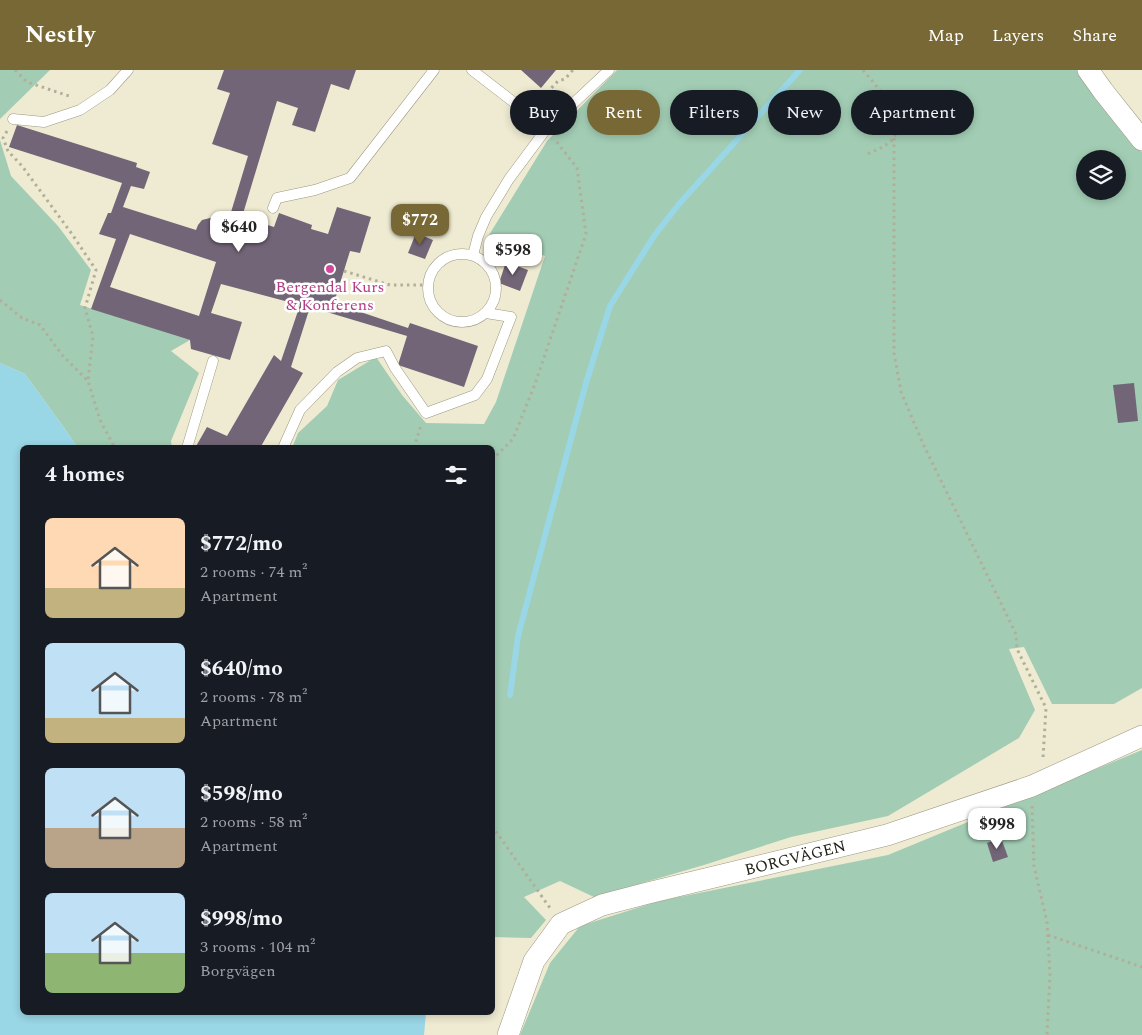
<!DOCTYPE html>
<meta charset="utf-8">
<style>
:root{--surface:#171b24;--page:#20242c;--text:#f1f3f6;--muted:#9ea1a6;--accent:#776835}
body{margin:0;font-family:Spectral,serif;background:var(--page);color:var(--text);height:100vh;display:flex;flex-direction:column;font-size:19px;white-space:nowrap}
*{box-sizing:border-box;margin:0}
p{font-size:16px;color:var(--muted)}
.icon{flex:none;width:28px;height:28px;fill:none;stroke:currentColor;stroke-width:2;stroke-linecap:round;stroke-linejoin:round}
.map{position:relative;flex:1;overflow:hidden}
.panel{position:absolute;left:20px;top:375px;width:475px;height:570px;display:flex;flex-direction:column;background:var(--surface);border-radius:8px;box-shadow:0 2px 8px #0003}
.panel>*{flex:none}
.guide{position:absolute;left:510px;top:20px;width:475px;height:45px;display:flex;gap:10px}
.controls{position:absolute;left:1076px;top:80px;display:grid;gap:10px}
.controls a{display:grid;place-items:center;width:50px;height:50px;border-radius:50%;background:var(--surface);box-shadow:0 2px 8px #0003;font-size:25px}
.price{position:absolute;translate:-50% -42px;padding:0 11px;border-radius:10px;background:#fff;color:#222;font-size:16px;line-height:32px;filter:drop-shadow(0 1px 2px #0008)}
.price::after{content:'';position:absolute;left:50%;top:30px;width:15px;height:11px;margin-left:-8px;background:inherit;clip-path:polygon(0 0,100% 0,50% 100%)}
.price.selected{background:var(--accent);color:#fff}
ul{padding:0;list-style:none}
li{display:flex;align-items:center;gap:15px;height:125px;padding:0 25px}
li span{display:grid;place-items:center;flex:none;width:140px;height:100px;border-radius:8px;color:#555}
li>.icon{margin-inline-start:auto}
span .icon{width:60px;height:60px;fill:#fffc;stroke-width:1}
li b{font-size:21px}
h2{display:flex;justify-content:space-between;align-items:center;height:60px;padding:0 25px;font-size:21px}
.pill{padding:0 18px;border-radius:22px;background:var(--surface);box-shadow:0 2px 8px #0003;font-size:18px;line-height:45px}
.pill.selected{background:var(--accent);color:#fff}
header{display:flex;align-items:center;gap:30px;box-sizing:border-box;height:70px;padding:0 25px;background:var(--accent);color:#fff}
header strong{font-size:24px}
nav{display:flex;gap:28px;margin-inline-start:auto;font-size:18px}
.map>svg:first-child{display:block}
.green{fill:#a2cdb4;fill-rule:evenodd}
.water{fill:#99d6e6}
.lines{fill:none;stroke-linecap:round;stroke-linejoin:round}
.stream{stroke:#99d6e6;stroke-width:6}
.building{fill:#726577;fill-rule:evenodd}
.service-casing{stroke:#9c9881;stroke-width:11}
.minor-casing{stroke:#9c9881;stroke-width:22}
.path{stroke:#b1ae9a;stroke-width:3;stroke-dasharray:2.5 4;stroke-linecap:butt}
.service{stroke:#fff;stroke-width:10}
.minor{stroke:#fff;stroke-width:21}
.hotel-dot{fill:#d1479c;stroke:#fff;stroke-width:2}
.labels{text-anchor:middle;stroke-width:5;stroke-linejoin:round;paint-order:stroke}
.hotel-label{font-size:16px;fill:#b23c85;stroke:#fff}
.street-label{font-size:16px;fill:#222118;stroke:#fff}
</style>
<header>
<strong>Nestly</strong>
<nav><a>Map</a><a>Layers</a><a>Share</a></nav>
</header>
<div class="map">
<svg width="1142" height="965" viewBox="0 0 1142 965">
<rect width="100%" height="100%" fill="#efebd2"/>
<!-- green -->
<g class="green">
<polygon points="0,0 50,0 0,49"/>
<path d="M 617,0 L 1079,0 L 1142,82 L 1142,618 L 1114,634 L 1052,634 L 1024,577 L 1009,579 L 1035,640 L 1019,668 L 888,746 L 791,767 L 704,795 L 594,827 L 560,811 L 524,827 L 546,850 L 531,868 L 493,867 L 492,378 L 292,378 L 298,363 L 327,336 L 338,310 L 376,287 L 402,325 L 426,353 L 484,354 L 496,332 L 545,186 L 489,165 L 547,71 ZM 1085,89 L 1118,89 L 1118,121 L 1085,121 Z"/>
<polygon points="0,70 11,106 58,156 91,200 80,235 190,270 171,281 199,303 171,371 172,377 77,377 65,359 25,304 0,293"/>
<polygon points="1142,680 1142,965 520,965 550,893 580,856 659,831 888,785"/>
</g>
<!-- water -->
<polygon class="water" points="0,293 25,304 65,359 77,377 22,378 22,942 426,943 424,965 0,965"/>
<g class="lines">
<!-- stream -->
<polyline class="stream" points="510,625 518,566 586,313 610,236 654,166 679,134 800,0"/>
</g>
<!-- building -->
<g class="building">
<path d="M 224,0 L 356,0 L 349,20 L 331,14 L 315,62 L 292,55 L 298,38 L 277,31 L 242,147 L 274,157 L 279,143 L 312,155 L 311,159 L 328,164 L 337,137 L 371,147 L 360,183 L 350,181 L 334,233 L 408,258 L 410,253 L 478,276 L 464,317 L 398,295 L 407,266 L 310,237 L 291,297 L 303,303 L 260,378 L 195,378 L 207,357 L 227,366 L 274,285 L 281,291 L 300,235 L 221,214 L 211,243 L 242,252 L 230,290 L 191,279 L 190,270 L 91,239 L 116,169 L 99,164 L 108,143 L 111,143 L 122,113 L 9,77 L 17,55 L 137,93 L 136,97 L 150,102 L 144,119 L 131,116 L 123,137 L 196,160 L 198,155 L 202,150 L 214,147 L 228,152 L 248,86 L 212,74 L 230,23 L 217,19 ZM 130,164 L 216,192 L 199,246 L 110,217 Z"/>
<polygon points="521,0 556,0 541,18"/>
<polygon points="416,163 433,170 425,189 408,183"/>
<polygon points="506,192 528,200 520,221 499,213"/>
<polygon points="1134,313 1138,351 1118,353 1113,315"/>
<polygon points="1001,768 1008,787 993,792 987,773"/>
</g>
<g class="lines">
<!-- service casing -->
<g class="service-casing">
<g id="service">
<polyline points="472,0 547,58"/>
<polyline points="13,49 44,52 80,40 110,20 128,0"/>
<polyline points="273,138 277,128 315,120 350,108 434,0"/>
<circle cx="462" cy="218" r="34"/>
<polyline points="473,185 478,166 486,147 509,109 547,58 609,0"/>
<polyline points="187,378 213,291"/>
<polyline points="283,378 300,340 337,302 357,288 386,281 395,298 426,343 475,325 487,309 511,247 486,243"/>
</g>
</g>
<!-- minor casing -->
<g class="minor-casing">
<g id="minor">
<polyline points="1088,0 1103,21 1142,70"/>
<polyline points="508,965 534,891 561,854 602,835 648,823 887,765 1032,716 1142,666"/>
</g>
</g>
<!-- path -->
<g class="path">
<polyline points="15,0 27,12 72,27"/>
<path d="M 863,0 L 900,44 C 897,71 891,74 867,84"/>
<polyline points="538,32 558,11 565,9 573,0"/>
<polyline points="7,61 3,68 8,81 22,96 72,164 96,200 85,238 93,266 88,311"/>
<polyline points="894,68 894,283 901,322 924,376 1016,564 1017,579 1046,638 1043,688"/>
<polyline points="344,201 390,215 428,215"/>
<polyline points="0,230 22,248 40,255 63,286 88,311 100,350 115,378"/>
<polyline points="414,378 421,355"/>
<polyline points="492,390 513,369 535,314 586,164 577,98 556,71"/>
<polyline points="1032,736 1034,796 1047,852 1050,905 1047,965"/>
<polyline points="492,756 550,838"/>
<polyline points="1048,865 1142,897"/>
</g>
<!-- service -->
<use href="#service" class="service"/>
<!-- minor -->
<use href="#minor" class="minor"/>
</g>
<!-- markers -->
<circle class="hotel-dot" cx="330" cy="199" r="5"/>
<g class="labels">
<!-- hotel labels -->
<g class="hotel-label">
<text x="330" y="222">Bergendal Kurs<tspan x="330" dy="18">&amp; Konferens</tspan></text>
</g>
<!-- street labels -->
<g class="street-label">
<text transform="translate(795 787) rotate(-14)" y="6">BORGVÄGEN</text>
</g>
</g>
</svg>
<div class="controls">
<a><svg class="icon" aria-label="layers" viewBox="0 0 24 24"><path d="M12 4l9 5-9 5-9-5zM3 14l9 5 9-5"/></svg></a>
</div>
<b class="price selected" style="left:420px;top:176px">$772</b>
<b class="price" style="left:239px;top:183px">$640</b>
<b class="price" style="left:513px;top:206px">$598</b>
<b class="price" style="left:997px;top:780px">$998</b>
<div class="guide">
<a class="pill">Buy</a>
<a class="pill selected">Rent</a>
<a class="pill">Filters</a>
<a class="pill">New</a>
<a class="pill">Apartment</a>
</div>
<section class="panel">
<h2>4 homes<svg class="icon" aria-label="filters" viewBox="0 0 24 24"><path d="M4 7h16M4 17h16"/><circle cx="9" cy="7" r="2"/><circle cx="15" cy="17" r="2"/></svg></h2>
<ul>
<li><span style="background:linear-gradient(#ffd9b3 70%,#c2b280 0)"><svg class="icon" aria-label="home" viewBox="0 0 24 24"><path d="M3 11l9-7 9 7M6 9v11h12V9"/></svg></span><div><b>$772/mo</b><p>2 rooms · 74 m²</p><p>Apartment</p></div></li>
<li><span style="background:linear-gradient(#bfe0f5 75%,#c2b280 0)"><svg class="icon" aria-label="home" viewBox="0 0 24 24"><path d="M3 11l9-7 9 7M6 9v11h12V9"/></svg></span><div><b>$640/mo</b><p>2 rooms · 78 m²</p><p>Apartment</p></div></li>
<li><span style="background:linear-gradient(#bfe0f5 60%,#b9a48a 0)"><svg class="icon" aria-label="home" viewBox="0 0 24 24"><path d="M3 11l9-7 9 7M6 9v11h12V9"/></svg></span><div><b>$598/mo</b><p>2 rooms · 58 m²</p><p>Apartment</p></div></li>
<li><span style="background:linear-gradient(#bfe0f5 60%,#8fb573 0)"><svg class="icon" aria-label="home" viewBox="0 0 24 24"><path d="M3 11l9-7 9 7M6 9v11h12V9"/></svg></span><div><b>$998/mo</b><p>3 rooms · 104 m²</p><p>Borgvägen</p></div></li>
</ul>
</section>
</div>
